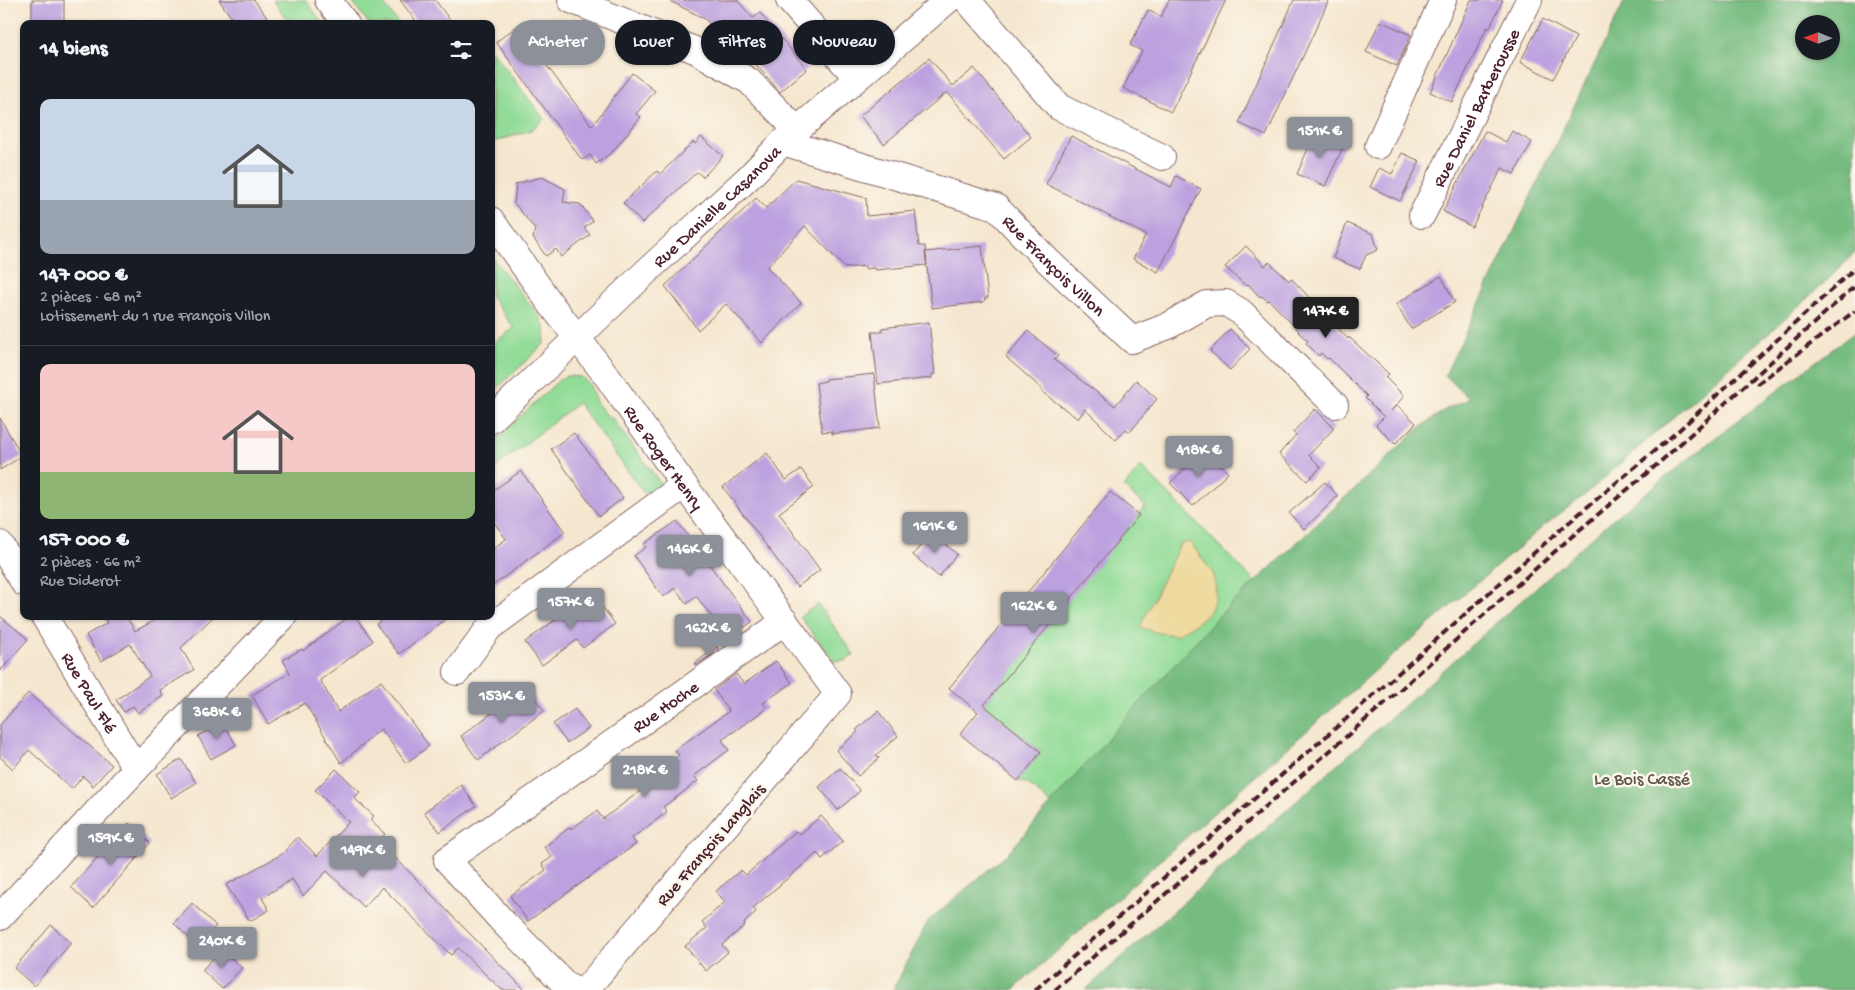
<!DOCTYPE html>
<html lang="fr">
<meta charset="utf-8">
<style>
:root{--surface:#171b24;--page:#242831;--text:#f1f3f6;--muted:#9ea1a6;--line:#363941;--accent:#8c9099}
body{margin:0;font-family:"Gochi Hand",sans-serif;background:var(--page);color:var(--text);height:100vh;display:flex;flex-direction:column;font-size:19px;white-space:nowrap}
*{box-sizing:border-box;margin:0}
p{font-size:16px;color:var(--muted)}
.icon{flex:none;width:28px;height:28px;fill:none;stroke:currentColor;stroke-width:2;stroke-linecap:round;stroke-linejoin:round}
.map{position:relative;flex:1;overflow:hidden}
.side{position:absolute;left:20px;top:20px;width:475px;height:600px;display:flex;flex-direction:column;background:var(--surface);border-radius:10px;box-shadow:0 1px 4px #0004}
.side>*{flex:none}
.top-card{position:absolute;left:510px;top:20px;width:475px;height:45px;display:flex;gap:10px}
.needle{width:32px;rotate:271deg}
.fabs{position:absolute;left:1795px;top:15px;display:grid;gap:10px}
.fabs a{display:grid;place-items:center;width:45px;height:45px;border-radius:50%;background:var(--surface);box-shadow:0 1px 4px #0004;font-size:25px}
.price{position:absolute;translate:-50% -42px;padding:0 11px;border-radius:5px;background:var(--accent);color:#fff;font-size:16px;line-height:32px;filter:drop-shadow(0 1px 2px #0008)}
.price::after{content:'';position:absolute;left:50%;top:30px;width:15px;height:11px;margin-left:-8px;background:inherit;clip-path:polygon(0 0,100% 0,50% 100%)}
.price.selected{background:#222;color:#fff}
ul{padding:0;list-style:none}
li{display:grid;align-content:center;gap:10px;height:265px;padding:0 20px}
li+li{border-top:1px solid var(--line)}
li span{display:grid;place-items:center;height:155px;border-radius:10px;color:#555}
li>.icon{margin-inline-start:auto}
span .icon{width:90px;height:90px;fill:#fffc;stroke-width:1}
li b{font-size:21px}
h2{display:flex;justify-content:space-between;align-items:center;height:60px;padding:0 20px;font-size:21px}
.pill{padding:0 18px;border-radius:22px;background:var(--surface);box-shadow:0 1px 4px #0004;font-size:18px;line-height:45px}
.pill.selected{background:var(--accent);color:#fff}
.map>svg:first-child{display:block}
.green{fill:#93dc98;stroke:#6e7e62}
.forest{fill:#76bc80;stroke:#606e56;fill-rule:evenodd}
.sand{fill:#eeda9e;stroke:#9c7c64}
.building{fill:#bba1df}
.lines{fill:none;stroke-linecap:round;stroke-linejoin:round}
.minor-casing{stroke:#866564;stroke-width:28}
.minor{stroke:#fff;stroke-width:26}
.rail{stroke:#4a1f2b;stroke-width:4;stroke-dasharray:8 4;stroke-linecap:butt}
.labels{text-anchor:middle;stroke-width:5;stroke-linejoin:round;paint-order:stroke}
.street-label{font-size:18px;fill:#4a1f2b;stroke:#fbf7ec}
.park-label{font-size:18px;fill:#60584c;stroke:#fbf7ec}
</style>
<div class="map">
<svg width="1855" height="990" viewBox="0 0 1855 990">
<rect width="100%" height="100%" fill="#fbf7ec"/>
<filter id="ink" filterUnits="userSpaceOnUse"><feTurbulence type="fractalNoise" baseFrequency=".02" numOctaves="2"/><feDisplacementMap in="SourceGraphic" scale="10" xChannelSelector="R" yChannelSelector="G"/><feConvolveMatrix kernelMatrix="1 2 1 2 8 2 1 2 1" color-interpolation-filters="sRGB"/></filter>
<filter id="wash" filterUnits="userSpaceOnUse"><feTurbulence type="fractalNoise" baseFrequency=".0096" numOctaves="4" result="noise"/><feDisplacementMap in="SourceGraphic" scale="20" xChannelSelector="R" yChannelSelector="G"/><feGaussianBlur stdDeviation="1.12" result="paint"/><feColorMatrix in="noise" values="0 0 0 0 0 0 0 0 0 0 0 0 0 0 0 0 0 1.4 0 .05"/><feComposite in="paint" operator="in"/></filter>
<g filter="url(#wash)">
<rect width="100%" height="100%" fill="#f5e7cf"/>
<!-- green -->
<g class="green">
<polygon points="273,0 306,0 323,24 290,24"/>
<polygon points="351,0 381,0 399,24 369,24"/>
<polygon points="491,49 544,119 531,130 491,143"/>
<path d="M 491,256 L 540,317 C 545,327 547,333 544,344 L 491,394 L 491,345 L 514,328 L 491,297 Z"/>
<polygon points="567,376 582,377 590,386 596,402 609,418 611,417 662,485 653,491 643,492 578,403 491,471 491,444 559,380"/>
<polygon points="1141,466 1255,582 1220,615 1051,804 1028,784 1018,781 1041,752 984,705 1145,506 1124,487"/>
<polygon points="818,604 854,655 845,661 834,661 800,617"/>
</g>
<!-- forest -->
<g class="forest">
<path d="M 1625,0 L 1855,0 L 1855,252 L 1833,275 L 1764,337 L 1586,494 L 1545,525 L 1376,670 L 1013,990 L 893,990 L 928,921 L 1008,853 L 1125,719 L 1220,615 L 1418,429 L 1446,409 L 1469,399 L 1445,375 ZM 1804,24 L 1831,24 L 1831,51 L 1804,51 Z"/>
<polygon points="1855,332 1855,990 1085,990 1615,517 1715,438"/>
</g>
<!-- sand -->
<polygon class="sand" points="1190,542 1214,575 1216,595 1211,610 1195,624 1176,635 1159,633 1140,627 1180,544"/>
<g id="blocks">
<!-- building -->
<g class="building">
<rect x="32" y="0" width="32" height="24"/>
<polygon points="219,0 254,0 272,24 236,24"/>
<polygon points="400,0 435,0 453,24 418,24"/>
<polygon points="668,0 737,0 753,18 760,13 807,69 780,92 731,36 725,41 705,19"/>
<polygon points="1169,0 1226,0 1171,112 1123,88 1142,51 1130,45 1148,10 1161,17"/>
<polygon points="1294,0 1329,0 1266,136 1239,123"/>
<polygon points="1471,0 1503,0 1489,29 1487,27 1452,102 1430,92"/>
<polygon points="1543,19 1576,37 1553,79 1520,62"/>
<polygon points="1380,21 1411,35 1397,66 1366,52"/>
<polygon points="517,26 592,126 632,73 655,91 636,114 641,117 612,152 596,164 590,155 582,160 496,42"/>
<polygon points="929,58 953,86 974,68 1031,137 1004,159 947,92 884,144 860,116"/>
<polygon points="1485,131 1506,142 1512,131 1532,142 1514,174 1502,168 1472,227 1443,211"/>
<polygon points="1315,133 1344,145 1325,186 1297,174"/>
<polygon points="1071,136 1171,187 1176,176 1201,189 1158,272 1133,259 1146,235 1046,184"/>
<polygon points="701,137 723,156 703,177 697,172 642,223 623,203 657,171 660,174 693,142 695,144"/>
<polygon points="1402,153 1420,161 1400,201 1370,187 1379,168 1392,174"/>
<polygon points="542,177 565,189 563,202 580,204 593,221 584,228 590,235 561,257 556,249 546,256 533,238 535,229 514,203 516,184"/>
<polygon points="796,179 866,198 867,216 915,211 919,246 925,246 927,265 875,270 874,268 865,269 865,266 845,268 805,226 767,267 801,303 762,343 726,304 698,330 665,286 756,198 766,208"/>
<polygon points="1347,223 1373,234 1378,250 1366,255 1360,269 1333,258"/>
<polygon points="982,246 988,298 985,298 984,302 932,308 925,252"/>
<polygon points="1246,246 1265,266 1269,262 1289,281 1291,278 1348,339 1349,337 1389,374 1385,377 1404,396 1391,411 1397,405 1416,423 1395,444 1376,425 1384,417 1365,398 1367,396 1329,358 1327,359 1321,353 1319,356 1306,343 1308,341 1298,332 1299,331 1269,300 1267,301 1262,296 1260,297 1248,284 1246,286 1225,267"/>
<polygon points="1441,276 1455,302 1411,329 1396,304"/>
<polygon points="929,322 935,374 932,374 932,378 878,384 872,332 882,332 882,328"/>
<polygon points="1230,329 1250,349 1230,370 1210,351"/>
<polygon points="1028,331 1058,356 1054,360 1115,406 1136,380 1157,399 1130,432 1126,429 1116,440 1085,409 1078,419 1041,391 1042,389 1006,357"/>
<polygon points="874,374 880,428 832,434 832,431 822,432 816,383 826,381 826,379"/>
<polygon points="1315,409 1334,428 1309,455 1321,467 1307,481 1279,454 1296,435 1293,432"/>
<polygon points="0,418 22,456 0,470"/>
<polygon points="574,433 623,498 599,516 551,449"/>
<polygon points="1206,449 1228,473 1193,506 1170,483"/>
<polygon points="767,453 786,480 801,469 814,487 779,513 820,570 797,587 723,487"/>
<polygon points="521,471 565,532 491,587 491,550 506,539 491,518 491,492"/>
<polygon points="1325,482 1338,496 1304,529 1289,513"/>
<polygon points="1110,492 1139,515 984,705 1041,752 1018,781 960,734 978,712 949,688"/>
<polygon points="677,521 752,622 728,638 696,596 687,604 675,588 663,597 634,556 646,547 644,544"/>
<polygon points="931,532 957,554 939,577 913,555"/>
<polygon points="592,593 615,624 583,648 577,640 542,665 525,642"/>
<polygon points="0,616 28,639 0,671"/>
<polygon points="103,616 126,616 135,631 163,616 214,616 181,648 194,670 160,690 163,696 138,713 133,706 124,712 116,700 150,676 130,644 101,661 86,635 107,623"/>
<polygon points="350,616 355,616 373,641 320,680 338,712 381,681 429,746 406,763 381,729 341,763 305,703 268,724 252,695 290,673 283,660 302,649 303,651"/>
<polygon points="387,616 450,616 399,654 376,624"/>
<polygon points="717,647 719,650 696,665 695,663"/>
<polygon points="776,661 792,683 763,703 767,708 722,740 729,750 694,776 698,781 663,807 667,812 632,838 636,844 528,921 510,896 546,870 542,864 552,857 544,847 570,827 571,829 597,811 603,819 647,786 643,782 679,755 675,750 729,711 714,690 736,674 744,684"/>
<polygon points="527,687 544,711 478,760 461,736"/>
<polygon points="28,693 112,765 93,786 83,776 72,789 29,750 13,769 0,757 0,725"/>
<polygon points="575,709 589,728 567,743 553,724"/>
<polygon points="878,711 898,736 876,755 879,758 858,776 836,750 858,732 856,730"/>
<polygon points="223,722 236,745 211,759 198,736"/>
<polygon points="181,759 196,783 171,798 157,774"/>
<polygon points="840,768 860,791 838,810 819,787"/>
<polygon points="336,769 360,792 354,798 374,816 370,820 385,834 378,840 525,990 502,990 458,948 451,955 382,887 364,907 327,871 303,896 292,879 262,898 269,910 250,921 226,885 282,854 298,837 317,856 349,822 315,790"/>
<polygon points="461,785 476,806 440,832 424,812"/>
<polygon points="821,816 843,841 822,859 817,853 753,908 756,912 744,923 745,925 722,945 728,952 706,971 685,946 707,928 702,922 725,902 716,891 741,870 746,875 796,831 800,834"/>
<polygon points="129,823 150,843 93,908 71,887"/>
<polygon points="192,903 216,926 197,946 174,923"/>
<polygon points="51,925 71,943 34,986 14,968"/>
<polygon points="222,949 242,968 222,989 202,970"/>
</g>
</g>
</g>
<g filter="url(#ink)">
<use href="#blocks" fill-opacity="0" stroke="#866564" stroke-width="1"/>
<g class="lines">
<!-- minor casing -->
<g class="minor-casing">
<g id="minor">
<polyline points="328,0 346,24"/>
<polyline points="571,0 697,51 749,81 797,130"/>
<polyline points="789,0 857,78"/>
<polyline points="967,0 1059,107 1162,157"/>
<path id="s1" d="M 783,142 L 996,207 L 1048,261 L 1132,340 L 1168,326 L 1207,304 L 1226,303 L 1241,312 L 1335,405"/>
<polyline points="1378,146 1443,0"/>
<path id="s2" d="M 1422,215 L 1529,0"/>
<path id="s3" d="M 491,220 L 553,307 L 606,375 L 684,485 L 838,694 L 587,988 L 580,990"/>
<path id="s4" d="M 491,420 L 648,270 L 748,178 L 783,142 L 948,0"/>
<polyline points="0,544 24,583"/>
<path id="s5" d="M 44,616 L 136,769"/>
<polyline points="457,672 489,628 684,485"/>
<polyline points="0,917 136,769 284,616"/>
<path id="s6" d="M 574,990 L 566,985 L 504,923 L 447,860 L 785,621"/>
</g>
</g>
<!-- minor -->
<use href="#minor" class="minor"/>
<!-- rail -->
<g class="rail">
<polyline points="1757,384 1855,311"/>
<polyline points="1035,990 1393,678 1561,529 1678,431 1855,268"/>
<polyline points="1055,990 1402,688 1570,538 1660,462 1855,286"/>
</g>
</g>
</g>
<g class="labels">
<!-- street labels -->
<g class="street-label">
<text dy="6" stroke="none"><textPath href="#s2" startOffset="120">Rue Daniel Barberousse</textPath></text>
<text dy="6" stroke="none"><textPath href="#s4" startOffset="311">Rue Danielle Casanova</textPath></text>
<text dy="6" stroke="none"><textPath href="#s1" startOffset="305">Rue François Villon</textPath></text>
<text dy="6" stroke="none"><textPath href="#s3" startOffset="294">Rue Roger Henry</textPath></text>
<text dy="6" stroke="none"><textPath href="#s5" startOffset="89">Rue Paul Flé</textPath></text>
<text dy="6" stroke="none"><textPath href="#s6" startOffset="449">Rue Hoche</textPath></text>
<text transform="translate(710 844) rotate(-49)" y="6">Rue François Langlais</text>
</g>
<!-- park labels -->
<g class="park-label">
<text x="1642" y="784">Le Bois Cassé</text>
</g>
</g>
</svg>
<div class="fabs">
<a><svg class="needle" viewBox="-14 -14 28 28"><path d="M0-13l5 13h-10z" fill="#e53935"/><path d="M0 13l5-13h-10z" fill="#9ea1a6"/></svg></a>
</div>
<b class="price" style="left:1320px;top:159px">151K €</b>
<b class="price selected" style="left:1326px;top:339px">147K €</b>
<b class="price" style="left:1199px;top:478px">418K €</b>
<b class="price" style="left:935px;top:554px">161K €</b>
<b class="price" style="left:690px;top:577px">146K €</b>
<b class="price" style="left:571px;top:630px">157K €</b>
<b class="price" style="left:1034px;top:634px">162K €</b>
<b class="price" style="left:708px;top:656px">162K €</b>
<b class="price" style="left:502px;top:724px">153K €</b>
<b class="price" style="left:217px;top:740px">368K €</b>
<b class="price" style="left:645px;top:798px">218K €</b>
<b class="price" style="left:111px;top:866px">159K €</b>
<b class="price" style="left:363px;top:878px">149K €</b>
<b class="price" style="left:222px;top:969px">240K €</b>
<div class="top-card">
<a class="pill selected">Acheter</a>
<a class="pill">Louer</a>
<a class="pill">Filtres</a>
<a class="pill">Nouveau</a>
</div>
<section class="side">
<h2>14 biens<svg class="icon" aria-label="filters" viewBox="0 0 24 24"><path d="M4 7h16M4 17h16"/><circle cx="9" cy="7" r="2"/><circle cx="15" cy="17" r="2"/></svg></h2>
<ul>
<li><span style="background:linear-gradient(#c9d6e8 65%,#9aa5b1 0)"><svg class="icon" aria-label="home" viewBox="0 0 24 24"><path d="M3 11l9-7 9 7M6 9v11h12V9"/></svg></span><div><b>147 000 €</b><p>2 pièces · 68 m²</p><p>Lotissement du 1 rue François Villon</p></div></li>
<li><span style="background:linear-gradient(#f6c9c9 70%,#8fb573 0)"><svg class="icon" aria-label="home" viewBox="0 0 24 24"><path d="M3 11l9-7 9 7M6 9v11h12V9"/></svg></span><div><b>157 000 €</b><p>2 pièces · 66 m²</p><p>Rue Diderot</p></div></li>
</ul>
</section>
</div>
